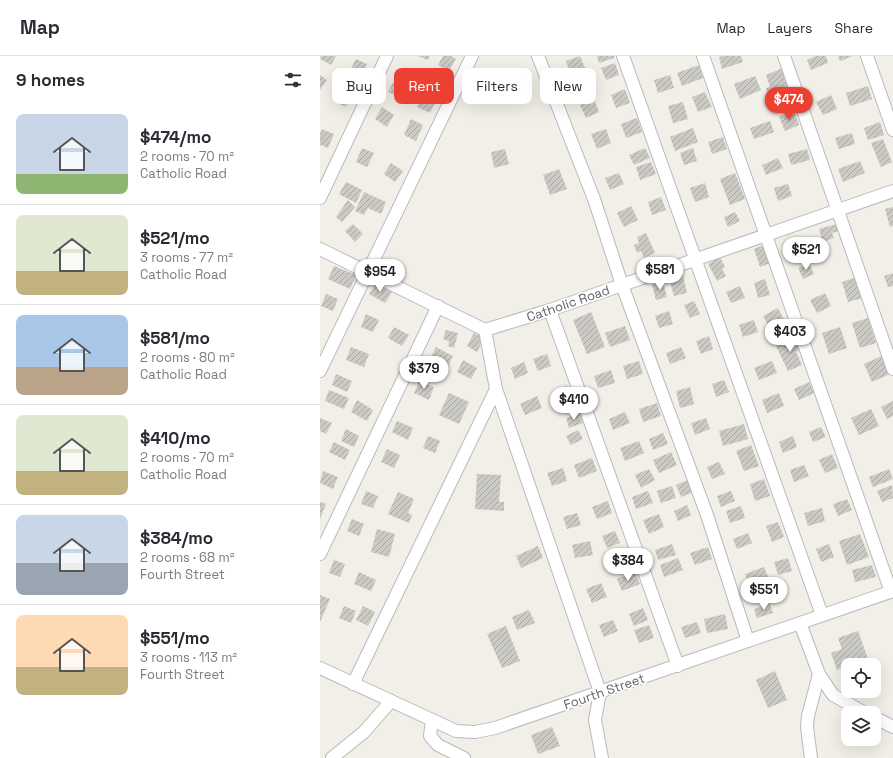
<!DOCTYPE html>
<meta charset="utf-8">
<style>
:root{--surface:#fff;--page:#f2f2f3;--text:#2b2b33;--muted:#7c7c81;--line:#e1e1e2;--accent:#ec4032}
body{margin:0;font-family:"Space Grotesk",sans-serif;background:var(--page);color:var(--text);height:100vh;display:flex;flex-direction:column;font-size:15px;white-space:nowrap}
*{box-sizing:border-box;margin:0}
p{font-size:13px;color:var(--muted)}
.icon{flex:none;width:22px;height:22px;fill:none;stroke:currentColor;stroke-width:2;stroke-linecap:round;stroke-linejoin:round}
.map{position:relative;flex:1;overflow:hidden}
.details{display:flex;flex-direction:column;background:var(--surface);width:320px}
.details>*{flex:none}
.guide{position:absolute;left:12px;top:12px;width:380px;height:36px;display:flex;gap:8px}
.controls{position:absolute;left:521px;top:602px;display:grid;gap:8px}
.controls a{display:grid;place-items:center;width:40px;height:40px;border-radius:8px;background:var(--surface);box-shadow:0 4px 16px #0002;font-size:20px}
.price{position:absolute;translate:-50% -34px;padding:0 9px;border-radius:14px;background:#fff;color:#222;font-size:13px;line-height:26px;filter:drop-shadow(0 1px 2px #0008)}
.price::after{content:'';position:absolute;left:50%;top:24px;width:12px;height:9px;margin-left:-6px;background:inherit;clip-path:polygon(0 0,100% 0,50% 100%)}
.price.on{background:var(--accent);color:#fff}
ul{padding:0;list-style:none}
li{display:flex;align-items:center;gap:12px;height:100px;padding:0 16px}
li+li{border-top:1px solid var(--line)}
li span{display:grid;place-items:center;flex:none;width:112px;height:80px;border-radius:8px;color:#555}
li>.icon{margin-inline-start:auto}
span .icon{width:48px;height:48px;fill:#fffc;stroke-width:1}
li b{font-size:17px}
h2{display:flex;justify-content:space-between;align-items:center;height:48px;padding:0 16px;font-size:17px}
.chip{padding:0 14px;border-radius:8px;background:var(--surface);box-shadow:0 4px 16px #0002;font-size:14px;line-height:36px}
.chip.on{background:var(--accent);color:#fff}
header{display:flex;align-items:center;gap:24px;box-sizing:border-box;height:56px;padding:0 20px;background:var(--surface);border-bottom:1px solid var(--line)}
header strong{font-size:19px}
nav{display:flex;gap:22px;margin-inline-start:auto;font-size:14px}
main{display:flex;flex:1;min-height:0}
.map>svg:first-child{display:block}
.building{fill:url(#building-hatch)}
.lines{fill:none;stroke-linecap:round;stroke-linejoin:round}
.minor-casing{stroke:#b8babe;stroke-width:14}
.minor{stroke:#fff;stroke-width:12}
.labels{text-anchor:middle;stroke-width:3.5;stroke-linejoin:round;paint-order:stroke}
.street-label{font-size:13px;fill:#5f6368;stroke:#fff}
</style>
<header>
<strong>Map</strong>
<nav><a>Map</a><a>Layers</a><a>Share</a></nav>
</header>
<main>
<section class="details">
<h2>9 homes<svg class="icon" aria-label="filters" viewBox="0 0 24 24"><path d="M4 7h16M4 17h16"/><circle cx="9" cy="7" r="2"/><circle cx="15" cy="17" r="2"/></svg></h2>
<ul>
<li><span style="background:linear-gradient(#c9d6e8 75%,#8fb573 0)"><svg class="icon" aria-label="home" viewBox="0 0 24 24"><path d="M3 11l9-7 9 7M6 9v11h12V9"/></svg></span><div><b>$474/mo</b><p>2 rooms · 70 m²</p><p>Catholic Road</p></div></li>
<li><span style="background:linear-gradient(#dfe7d0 70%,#c2b280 0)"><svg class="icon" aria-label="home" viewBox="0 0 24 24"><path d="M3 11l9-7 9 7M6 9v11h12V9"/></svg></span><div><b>$521/mo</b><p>3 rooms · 77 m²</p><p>Catholic Road</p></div></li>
<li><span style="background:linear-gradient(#a9c7e8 65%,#b9a48a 0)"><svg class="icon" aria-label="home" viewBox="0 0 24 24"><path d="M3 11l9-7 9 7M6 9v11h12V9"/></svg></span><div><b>$581/mo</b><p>2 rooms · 80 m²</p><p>Catholic Road</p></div></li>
<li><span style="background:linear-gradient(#dfe7d0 70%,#c2b280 0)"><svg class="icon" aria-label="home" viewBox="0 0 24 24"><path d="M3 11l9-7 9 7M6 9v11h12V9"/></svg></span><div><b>$410/mo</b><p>2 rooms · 70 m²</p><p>Catholic Road</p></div></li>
<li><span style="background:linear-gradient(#c9d6e8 60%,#9aa5b1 0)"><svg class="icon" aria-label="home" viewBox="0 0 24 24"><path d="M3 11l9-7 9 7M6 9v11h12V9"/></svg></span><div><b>$384/mo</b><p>2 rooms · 68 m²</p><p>Fourth Street</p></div></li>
<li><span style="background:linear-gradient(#ffd9b3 65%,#c2b280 0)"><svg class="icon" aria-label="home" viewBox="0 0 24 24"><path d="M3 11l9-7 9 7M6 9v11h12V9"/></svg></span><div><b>$551/mo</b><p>3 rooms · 113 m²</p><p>Fourth Street</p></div></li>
</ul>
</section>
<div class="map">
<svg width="573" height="702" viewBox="0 0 573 702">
<defs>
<pattern id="building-hatch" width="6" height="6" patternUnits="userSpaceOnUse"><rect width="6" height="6" fill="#cccac4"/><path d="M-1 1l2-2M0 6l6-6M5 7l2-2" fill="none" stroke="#a9a8a3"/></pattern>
</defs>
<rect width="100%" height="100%" fill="#f1efe7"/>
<!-- building -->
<g class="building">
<polygon points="1,0 16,0 11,9 0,3"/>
<polygon points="98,0 110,0 108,4"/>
<polygon points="123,0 131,0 136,3 129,15 118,9"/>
<polygon points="260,0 265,12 250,17 246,5"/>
<polygon points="277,0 294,0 294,2 279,7"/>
<polygon points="403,0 421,0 423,6 402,13 399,1"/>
<polygon points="496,0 506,0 508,7 491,14 487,4"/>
<polygon points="518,0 533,0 520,5"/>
<polygon points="36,3 47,8 40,23 29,17"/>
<polygon points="295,7 299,19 286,24 281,12"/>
<polygon points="379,9 383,22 362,30 357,17"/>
<polygon points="463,12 473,37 451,45 446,32 450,31 446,19"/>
<polygon points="268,16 271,27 252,34 248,23"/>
<polygon points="0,19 7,24 0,34"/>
<polygon points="350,19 354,32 338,37 334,24"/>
<polygon points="435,20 441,34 420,43 414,28"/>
<polygon points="75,23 87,29 81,42 68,36"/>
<polygon points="548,30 552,43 530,50 526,37"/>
<polygon points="21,31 33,36 26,51 15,46"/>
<polygon points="305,33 310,47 296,52 291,39"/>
<polygon points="104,36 117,42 110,57 97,51"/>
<polygon points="385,36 392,51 378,56 372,41"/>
<polygon points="511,39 517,53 503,59 496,46"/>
<polygon points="274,43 279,56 266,62 260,49"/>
<polygon points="363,46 368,63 353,67 348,50"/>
<polygon points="62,51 74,59 67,71 55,63"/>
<polygon points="474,55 479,69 465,75 459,61"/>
<polygon points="317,62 322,76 306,82 301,68"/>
<polygon points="91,63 103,69 96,85 84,79"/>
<polygon points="450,65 454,76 434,83 430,72"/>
<polygon points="560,66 564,79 548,84 544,72"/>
<polygon points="373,72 378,86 355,95 350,81"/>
<polygon points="2,73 14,78 8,92 0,89 0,78"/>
<polygon points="286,73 291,87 277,93 271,78"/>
<polygon points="532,77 535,88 519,93 515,82"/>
<polygon points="403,81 407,93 392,98 388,86"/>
<polygon points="563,83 572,106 561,111 551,87"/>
<polygon points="42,92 54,97 47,111 36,106"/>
<polygon points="325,92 330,102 314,109 309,99"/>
<polygon points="373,92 377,105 364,109 360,97"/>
<polygon points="185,93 189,108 174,112 171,96"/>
<polygon points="487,93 490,104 471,109 468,98"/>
<polygon points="458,102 463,112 446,119 442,109"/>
<polygon points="540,105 545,117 523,126 518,113"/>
<polygon points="331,106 336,118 320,124 316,111"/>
<polygon points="71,107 83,115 75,126 64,118"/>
<polygon points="239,113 247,133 230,139 223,119"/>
<polygon points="299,117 304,128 290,134 285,122"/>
<polygon points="415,117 425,143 410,149 400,123"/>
<polygon points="26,126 42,134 36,147 19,138"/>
<polygon points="385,127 389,141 375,146 370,132"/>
<polygon points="468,128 472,140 458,145 454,132"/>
<polygon points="44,136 66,146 61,158 48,152 44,159 35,155"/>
<polygon points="341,141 346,154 332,159 328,146"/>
<polygon points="28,144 35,151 22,166 16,161"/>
<polygon points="311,150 318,164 304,171 297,157"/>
<polygon points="573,151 573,170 570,171 565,153"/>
<polygon points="415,156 420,165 408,171 404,161"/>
<polygon points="33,168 43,178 35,186 25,175"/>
<polygon points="517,168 519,175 512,177 514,182 503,186 499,173"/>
<polygon points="326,177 335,197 324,202 321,195 317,197 314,189 319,187 317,181"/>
<polygon points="446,188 453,206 440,211 434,193"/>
<polygon points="400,201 405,211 402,213 406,220 397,225 388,208"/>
<polygon points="489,207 494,218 483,223 478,212"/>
<polygon points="14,210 36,219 30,233 8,223"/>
<polygon points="573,217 573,230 568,231 564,220"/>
<polygon points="363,219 367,237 354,240 349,222"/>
<polygon points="537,221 543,242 528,246 522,226"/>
<polygon points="445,223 450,239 438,242 434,227"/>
<polygon points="343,226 347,241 336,244 332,229"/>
<polygon points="56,227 72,236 65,247 49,238"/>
<polygon points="420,230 425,242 411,247 406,236"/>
<polygon points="505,237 511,250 497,257 490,244"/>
<polygon points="6,238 18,243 13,255 1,250"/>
<polygon points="374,245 380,258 370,262 364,249"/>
<polygon points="458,252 466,268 455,274 453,269 449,270 443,260"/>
<polygon points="349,255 353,268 339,272 335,260"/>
<polygon points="271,256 285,291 267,298 253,264"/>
<polygon points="46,258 59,264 53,276 41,271"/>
<polygon points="548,262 556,287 540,292 532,267"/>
<polygon points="434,264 438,276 423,281 419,269"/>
<polygon points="305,270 310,284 290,291 285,277"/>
<polygon points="74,271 89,279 82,290 68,282"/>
<polygon points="520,271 527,292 509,298 502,277"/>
<polygon points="126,274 138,277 134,292 128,290 129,285 123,283"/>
<polygon points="154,277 164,282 157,296 147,290"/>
<polygon points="475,279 481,294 476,296 482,309 468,315 455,288"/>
<polygon points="389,280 393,293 381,298 376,285"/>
<polygon points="31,291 49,298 44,311 26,304"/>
<polygon points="116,291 133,300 127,312 110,303"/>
<polygon points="361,291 366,302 350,308 346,297"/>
<polygon points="227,298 231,310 218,315 213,303"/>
<polygon points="564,299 572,317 552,326 544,308"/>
<polygon points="143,304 157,312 151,323 137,316"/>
<polygon points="319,305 323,318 307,323 303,310"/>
<polygon points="452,305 457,317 439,324 434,312"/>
<polygon points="204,306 208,317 195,323 191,312"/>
<polygon points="291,314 295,327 278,332 274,320"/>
<polygon points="16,318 32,325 27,336 12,329"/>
<polygon points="404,324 409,336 396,341 392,328"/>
<polygon points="99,325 114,331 109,344 94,337"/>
<polygon points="489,326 494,337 479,344 474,333"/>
<polygon points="246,330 252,343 237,349 232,336"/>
<polygon points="370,331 374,348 360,352 356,335"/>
<polygon points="9,334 29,342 24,353 5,345"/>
<polygon points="129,337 149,346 139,368 119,359"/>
<polygon points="459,337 464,350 447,357 442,344"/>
<polygon points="217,340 222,352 205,359 200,348"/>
<polygon points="37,344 53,354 47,365 31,356"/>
<polygon points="573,345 573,360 567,363 561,351"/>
<polygon points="337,347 341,360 323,366 319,353"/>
<polygon points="551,353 559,370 539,379 531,362"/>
<polygon points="305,356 310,367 293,374 289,363"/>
<polygon points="260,358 263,367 249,372 246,362"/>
<polygon points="0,362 12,367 6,378 0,375"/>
<polygon points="386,362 390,373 375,379 371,367"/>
<polygon points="77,365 93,372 88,384 72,376"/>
<polygon points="424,368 428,383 403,390 399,375"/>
<polygon points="501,371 506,381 493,386 489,376"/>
<polygon points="26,373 39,380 34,391 21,385"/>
<polygon points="258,374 263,383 251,389 246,380"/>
<polygon points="343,377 348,388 333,394 329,383"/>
<polygon points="108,380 120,385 115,397 103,392"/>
<polygon points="473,380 477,391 463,397 459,386"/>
<polygon points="319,385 324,397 305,405 300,392"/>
<polygon points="14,386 30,394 25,404 9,396"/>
<polygon points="431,389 439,410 424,415 416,395"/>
<polygon points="67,393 80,399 74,412 61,406"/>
<polygon points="351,396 357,409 339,417 333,404"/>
<polygon points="512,398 518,412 505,417 499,404"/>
<polygon points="272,402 277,415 259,422 254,409"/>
<polygon points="399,406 405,418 392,423 387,411"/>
<polygon points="484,409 489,420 474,426 470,414"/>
<polygon points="243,412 247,425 232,430 227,417"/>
<polygon points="329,413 335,424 321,432 315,419"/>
<polygon points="569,413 573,423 553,431 549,421"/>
<polygon points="3,415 18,421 13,433 0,427"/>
<polygon points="157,418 181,419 179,446 184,446 184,455 155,453"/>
<polygon points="444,423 450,440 435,445 430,428"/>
<polygon points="368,424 373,436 361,441 356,429"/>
<polygon points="572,429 573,442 562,446 557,435"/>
<polygon points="352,430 356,442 341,447 337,435"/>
<polygon points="46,435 58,440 53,452 41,448"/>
<polygon points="328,435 333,447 316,453 312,441"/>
<polygon points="411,435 415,445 401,451 397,440"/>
<polygon points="78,436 94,443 88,457 92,459 89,467 68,458"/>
<polygon points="527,443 532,454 518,460 513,448"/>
<polygon points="288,445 292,457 277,463 272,451"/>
<polygon points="0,446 6,448 0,463"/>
<polygon points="367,449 371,459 358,465 354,455"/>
<polygon points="421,450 425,462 410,467 406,455"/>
<polygon points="502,452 505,465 488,470 484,457"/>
<polygon points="257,457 261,469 247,473 243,461"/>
<polygon points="339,458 344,471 329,478 323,464"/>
<polygon points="32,463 44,468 39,480 27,475"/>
<polygon points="458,466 464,481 452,486 446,470"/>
<polygon points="57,473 75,478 69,501 51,496"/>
<polygon points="295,475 300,487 287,492 282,480"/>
<polygon points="428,477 432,487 417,493 413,483"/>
<polygon points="540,478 549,501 527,509 519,485"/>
<polygon points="270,485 273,499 255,502 252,489"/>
<polygon points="352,488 356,499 338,504 335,494"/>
<polygon points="509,488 514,501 501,506 496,493"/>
<polygon points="218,490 223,502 201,512 196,500"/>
<polygon points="388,491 392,503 375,509 370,497"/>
<polygon points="358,502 363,514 344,521 340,509"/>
<polygon points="468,502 472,515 458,519 454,506"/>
<polygon points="14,504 25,508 20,521 9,517"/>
<polygon points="552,509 556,521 535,526 532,514"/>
<polygon points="444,511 449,523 430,530 425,518"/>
<polygon points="39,516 56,524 51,535 34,528"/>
<polygon points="315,516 320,528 302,535 297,523"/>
<polygon points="281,527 287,541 272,547 266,533"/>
<polygon points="0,539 10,543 0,566"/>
<polygon points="450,548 453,557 437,562 434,553"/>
<polygon points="24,550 36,555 31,567 19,562"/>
<polygon points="43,550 55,556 48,570 36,564"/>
<polygon points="323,552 328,564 314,570 309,558"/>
<polygon points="209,554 215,567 197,574 192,561"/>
<polygon points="405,558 408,573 387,577 384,563"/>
<polygon points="293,564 298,575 284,581 279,569"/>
<polygon points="377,566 381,577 365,582 361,571"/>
<polygon points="329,569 334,582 319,587 314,574"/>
<polygon points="186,570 200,605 182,612 167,578"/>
<polygon points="538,575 548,603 517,614 511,597 522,593 518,582"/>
<polygon points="455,615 467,644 448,652 436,624"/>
<polygon points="232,671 240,690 218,698 211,679"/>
</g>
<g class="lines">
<!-- minor casing -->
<g class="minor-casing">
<g id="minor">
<polyline points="218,0 274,143 302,229 387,459 428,585"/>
<polyline points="303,0 502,559"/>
<polyline points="383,0 571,536"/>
<polyline points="464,0 573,313"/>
<polyline points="547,0 573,74"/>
<polyline points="0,142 67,0"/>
<polyline points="0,193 165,274 230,254 573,135"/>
<polyline points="230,254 358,610"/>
<polyline points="0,315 152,0"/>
<polyline points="176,333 280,636 275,664 282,702"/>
<polyline points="0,498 118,250"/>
<polyline points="480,567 499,618 513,639 545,657"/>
<polyline points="0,612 136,675 155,676 175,672 573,535"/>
<polyline points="33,628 176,333 165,274"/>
<polyline points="554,661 573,671"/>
<polyline points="112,664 110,680 118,689 144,702"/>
<polyline points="12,702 44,676 71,645"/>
<polyline points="491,702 487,671 488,660 499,618"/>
</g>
</g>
<!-- minor -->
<use href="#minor" class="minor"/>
</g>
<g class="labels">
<!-- street labels -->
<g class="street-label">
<text transform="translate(248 247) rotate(-19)" y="5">Catholic Road</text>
<text transform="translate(284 635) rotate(-19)" y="5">Fourth Street</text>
</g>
</g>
</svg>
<div class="controls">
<a><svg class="icon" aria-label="locate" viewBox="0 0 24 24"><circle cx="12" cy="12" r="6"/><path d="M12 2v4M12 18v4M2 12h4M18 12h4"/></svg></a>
<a><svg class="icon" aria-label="layers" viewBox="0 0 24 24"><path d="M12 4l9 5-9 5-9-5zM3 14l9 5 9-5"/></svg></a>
</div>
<b class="price on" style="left:469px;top:65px">$474</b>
<b class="price" style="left:486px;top:215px">$521</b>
<b class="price" style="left:340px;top:235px">$581</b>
<b class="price" style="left:60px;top:237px">$954</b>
<b class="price" style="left:470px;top:297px">$403</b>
<b class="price" style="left:104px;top:334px">$379</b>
<b class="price" style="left:254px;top:365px">$410</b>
<b class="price" style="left:308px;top:526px">$384</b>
<b class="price" style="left:444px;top:555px">$551</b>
<div class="guide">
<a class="chip">Buy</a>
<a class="chip on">Rent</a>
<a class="chip">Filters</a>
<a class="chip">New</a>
</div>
</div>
</main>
